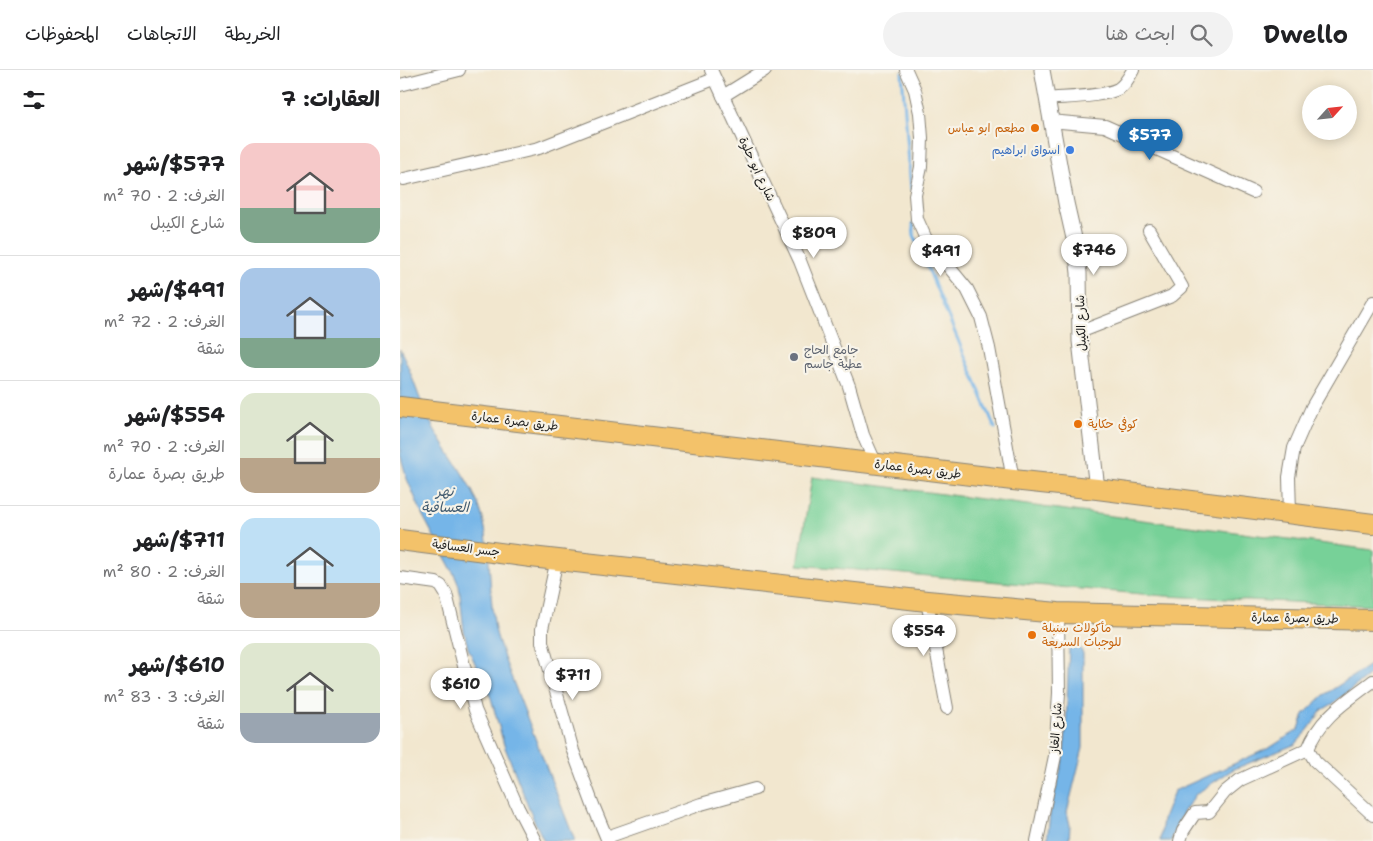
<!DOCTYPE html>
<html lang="ar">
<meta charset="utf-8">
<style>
:root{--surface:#fff;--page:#f2f2f2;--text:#202124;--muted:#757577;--line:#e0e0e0;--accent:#1f6fb2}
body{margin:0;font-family:"Shantell Sans","Playpen Sans Arabic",sans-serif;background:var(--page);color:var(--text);direction:rtl;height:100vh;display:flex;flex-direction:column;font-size:19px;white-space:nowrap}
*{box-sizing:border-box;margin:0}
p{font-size:16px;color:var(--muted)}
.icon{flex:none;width:28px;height:28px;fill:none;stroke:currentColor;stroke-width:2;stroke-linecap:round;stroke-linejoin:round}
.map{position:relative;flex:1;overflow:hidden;direction:ltr}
.side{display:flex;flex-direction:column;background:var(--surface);width:400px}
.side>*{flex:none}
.needle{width:32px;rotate:63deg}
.buttons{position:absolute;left:902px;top:15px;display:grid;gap:10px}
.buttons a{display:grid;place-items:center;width:55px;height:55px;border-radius:50%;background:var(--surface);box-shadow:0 2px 12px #0003;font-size:25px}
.price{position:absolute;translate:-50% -42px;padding:0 11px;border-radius:18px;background:#fff;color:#222;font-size:16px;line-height:32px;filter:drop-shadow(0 1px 2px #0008)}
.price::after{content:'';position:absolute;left:50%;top:30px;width:15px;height:11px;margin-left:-8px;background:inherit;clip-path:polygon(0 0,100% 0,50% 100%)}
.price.current{background:var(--accent);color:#fff}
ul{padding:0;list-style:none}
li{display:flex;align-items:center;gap:15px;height:125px;padding:0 20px}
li+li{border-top:1px solid var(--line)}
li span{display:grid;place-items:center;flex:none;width:140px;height:100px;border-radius:15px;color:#555}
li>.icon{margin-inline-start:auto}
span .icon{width:60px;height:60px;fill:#fffc;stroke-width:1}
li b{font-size:21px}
h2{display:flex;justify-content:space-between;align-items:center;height:60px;padding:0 20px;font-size:21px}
header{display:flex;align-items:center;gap:30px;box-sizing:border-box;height:70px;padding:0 25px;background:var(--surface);border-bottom:1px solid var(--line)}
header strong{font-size:24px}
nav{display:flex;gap:28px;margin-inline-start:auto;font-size:18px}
.search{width:350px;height:45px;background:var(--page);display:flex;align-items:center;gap:12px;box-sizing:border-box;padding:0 18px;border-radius:28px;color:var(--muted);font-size:19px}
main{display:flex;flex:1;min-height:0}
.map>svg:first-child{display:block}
.green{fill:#77d198;stroke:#4a765a}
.water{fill:#74b5e8;stroke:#486882}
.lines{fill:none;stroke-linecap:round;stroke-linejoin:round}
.stream{stroke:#74b5e8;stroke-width:3}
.minor-casing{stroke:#878276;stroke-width:14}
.tertiary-casing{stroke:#878276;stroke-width:17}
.trunk-casing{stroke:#878276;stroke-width:22}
.minor{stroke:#fff;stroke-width:12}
.tertiary{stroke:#fff;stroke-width:15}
.trunk{stroke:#f3c26a;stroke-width:20}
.food-dot{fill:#e8710a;stroke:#f7f3e8;stroke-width:2}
.shop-dot{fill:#3f7fe0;stroke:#f7f3e8;stroke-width:2}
.worship-dot{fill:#6b7280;stroke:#f7f3e8;stroke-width:2}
.labels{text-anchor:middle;stroke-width:4.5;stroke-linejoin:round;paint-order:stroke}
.food-label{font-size:12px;fill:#c56008;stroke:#f7f3e8;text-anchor:start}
.shop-label{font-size:12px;fill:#366cbe;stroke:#f7f3e8;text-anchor:end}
.street-label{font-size:12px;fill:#1c1c1c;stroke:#f7f3e8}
.worship-label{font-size:12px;fill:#5b616d;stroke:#f7f3e8;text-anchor:start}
.water-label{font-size:14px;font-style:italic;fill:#3f596e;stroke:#f7f3e8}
</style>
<header>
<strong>Dwello</strong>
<div class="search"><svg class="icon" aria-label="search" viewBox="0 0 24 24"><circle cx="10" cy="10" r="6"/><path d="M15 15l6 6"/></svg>ابحث هنا</div>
<nav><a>الخريطة</a><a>الاتجاهات</a><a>المحفوظات</a></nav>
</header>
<main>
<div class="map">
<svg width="973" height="771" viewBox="0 0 973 771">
<rect width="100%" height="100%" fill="#f7f3e8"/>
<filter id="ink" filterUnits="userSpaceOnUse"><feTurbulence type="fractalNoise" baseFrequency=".02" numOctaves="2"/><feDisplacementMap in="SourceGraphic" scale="10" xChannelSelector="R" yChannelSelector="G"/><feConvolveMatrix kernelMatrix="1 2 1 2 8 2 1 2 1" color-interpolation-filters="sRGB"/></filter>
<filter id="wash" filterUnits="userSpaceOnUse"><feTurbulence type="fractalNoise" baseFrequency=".0096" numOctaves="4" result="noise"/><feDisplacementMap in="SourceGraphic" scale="20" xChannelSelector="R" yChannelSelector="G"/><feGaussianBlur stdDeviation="1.12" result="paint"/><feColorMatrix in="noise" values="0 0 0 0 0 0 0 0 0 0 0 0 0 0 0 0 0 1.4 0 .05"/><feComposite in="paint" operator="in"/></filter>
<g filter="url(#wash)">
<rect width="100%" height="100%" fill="#f2e7cf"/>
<!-- green -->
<polygon class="green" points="412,407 973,480 973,536 765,526 398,495"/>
<!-- water -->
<g class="water">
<path d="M 0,279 C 12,302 18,329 31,353 C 48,386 76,415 84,453 C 91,486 89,519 94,552 C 95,564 101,577 104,588 L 175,771 L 144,771 L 133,748 L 104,675 L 91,628 L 68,578 L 64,561 L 59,516 L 54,504 L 23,446 L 7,409 L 0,384 Z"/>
<polygon points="677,574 683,583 683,678 667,742 670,755 669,771 647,771 650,744 663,690 666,660 669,575"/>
<polygon points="973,593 973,602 934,633 922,640 908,660 896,674 832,700 796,724 784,741 775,759 771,771 760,771 763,749 774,721 871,677 899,659 904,644 924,625"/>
</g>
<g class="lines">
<!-- stream -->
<g class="stream">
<polyline points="502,3 511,119"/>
<polyline points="513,153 514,165 595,358"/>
</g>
</g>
</g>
<g filter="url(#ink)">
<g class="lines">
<!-- minor casing -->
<g class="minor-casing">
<g id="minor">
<polyline points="311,0 400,191 449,316 463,365 476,394"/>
<polyline points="506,0 515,20 520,43 522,68 521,97 515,125 517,149 526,169 567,219 581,247 589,278 613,410"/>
<polyline points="0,15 59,0"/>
<polyline points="323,26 365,0"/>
<path d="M 646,29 C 666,27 702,27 718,19 C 725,15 729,7 733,0"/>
<polyline points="650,51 705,56 853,122"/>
<polyline points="4,109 139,78 314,9"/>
<polyline points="680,262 772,226 782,217 749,160"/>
<polyline points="890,444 889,407 894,378 912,337 973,232"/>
<polyline points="157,489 142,559 142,572 173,681 193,735 208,771"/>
<polyline points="0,508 36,513 41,516 46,524 75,640 118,738 135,771"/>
<polyline points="527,531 547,638"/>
<polyline points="908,679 915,691 973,745"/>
<polyline points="207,767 301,734 355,719"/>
<polyline points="637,771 655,686 659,623 658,543"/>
<path d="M 780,771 L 783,761 L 795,743 L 809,742 L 825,722 L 840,710 L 908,679 C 921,646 946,632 973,611"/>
</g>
</g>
<!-- tertiary casing -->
<g class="tertiary-casing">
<polyline id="tertiary" points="642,0 666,133 676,177 679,203 680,271 697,419"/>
</g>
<!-- trunk casing -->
<g class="trunk-casing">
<g id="trunk">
<polyline points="0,337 613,410 697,419 973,454"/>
<polyline points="0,470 131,487 527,531 658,543 973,550"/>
</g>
</g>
<!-- minor -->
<use href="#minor" class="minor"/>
<!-- tertiary -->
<use href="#tertiary" class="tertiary"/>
<!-- trunk -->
<use href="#trunk" class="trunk"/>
</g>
</g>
<!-- markers -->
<g class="food-dot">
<circle cx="635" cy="58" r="5"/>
<circle cx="678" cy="354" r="5"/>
<circle cx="632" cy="565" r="5"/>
</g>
<circle class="shop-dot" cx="670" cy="80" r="5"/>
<circle class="worship-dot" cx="394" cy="287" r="5"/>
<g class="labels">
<!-- food labels -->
<g class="food-label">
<text x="625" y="62" text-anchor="end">مطعم ابو عباس</text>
<text x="688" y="358">كوفي حكاية</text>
<text x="642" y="562">مأكولات سنبلة<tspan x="642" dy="14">للوجبات السريعة</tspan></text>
</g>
<!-- shop labels -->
<g class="shop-label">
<text x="660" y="84">اسواق ابراهيم</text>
</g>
<!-- street labels -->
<g class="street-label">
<text transform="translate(357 99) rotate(65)" y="4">شارع ابو حلوة</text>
<text transform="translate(681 253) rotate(-92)" y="4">شارع الكيبل</text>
<text transform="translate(115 351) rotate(7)" y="4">طريق بصرة عمارة</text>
<text transform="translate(518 399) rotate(7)" y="4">طريق بصرة عمارة</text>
<text transform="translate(66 478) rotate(7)" y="4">جسر العسافية</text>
<text transform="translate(895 548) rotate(1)" y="4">طريق بصرة عمارة</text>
<text transform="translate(656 658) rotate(-86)" y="4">شارع الغاز</text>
</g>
<!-- worship labels -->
<g class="worship-label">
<text x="404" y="284">جامع الحاج<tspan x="404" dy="14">عطية جاسم</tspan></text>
</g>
<!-- water labels -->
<g class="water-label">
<text x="45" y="426">نهر<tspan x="45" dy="16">العسافية</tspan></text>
</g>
</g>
</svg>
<div class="buttons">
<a><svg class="needle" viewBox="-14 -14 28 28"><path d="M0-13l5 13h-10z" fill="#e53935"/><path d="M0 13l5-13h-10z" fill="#757577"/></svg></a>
</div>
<b class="price current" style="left:750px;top:91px">$577</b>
<b class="price" style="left:414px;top:189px">$809</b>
<b class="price" style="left:694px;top:206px">$746</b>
<b class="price" style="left:541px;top:207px">$491</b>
<b class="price" style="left:524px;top:587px">$554</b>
<b class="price" style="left:173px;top:631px">$711</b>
<b class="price" style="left:61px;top:640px">$610</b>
</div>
<section class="side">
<h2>العقارات: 7<svg class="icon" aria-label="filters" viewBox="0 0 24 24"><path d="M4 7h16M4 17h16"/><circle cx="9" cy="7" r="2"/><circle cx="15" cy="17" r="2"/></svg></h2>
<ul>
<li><span style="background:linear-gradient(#f6c9c9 65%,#7fa58c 0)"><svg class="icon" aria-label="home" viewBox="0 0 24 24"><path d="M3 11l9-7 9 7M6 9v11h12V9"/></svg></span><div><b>$577/شهر</b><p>الغرف: 2 · 70 m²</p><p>شارع الكيبل</p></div></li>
<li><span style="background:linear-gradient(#a9c7e8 70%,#7fa58c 0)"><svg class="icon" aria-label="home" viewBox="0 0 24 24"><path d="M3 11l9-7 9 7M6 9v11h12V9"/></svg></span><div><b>$491/شهر</b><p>الغرف: 2 · 72 m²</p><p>شقة</p></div></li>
<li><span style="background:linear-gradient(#dfe7d0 65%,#b9a48a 0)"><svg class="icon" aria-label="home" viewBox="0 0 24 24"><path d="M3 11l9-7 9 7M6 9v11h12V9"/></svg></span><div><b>$554/شهر</b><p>الغرف: 2 · 70 m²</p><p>طريق بصرة عمارة</p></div></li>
<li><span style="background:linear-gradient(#bfe0f5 65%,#b9a48a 0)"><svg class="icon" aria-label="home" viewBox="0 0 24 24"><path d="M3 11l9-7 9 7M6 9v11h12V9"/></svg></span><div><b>$711/شهر</b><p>الغرف: 2 · 80 m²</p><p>شقة</p></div></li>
<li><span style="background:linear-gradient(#dfe7d0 70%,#9aa5b1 0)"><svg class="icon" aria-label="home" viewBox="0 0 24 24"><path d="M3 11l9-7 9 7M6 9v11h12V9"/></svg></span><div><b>$610/شهر</b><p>الغرف: 3 · 83 m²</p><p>شقة</p></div></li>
</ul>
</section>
</main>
